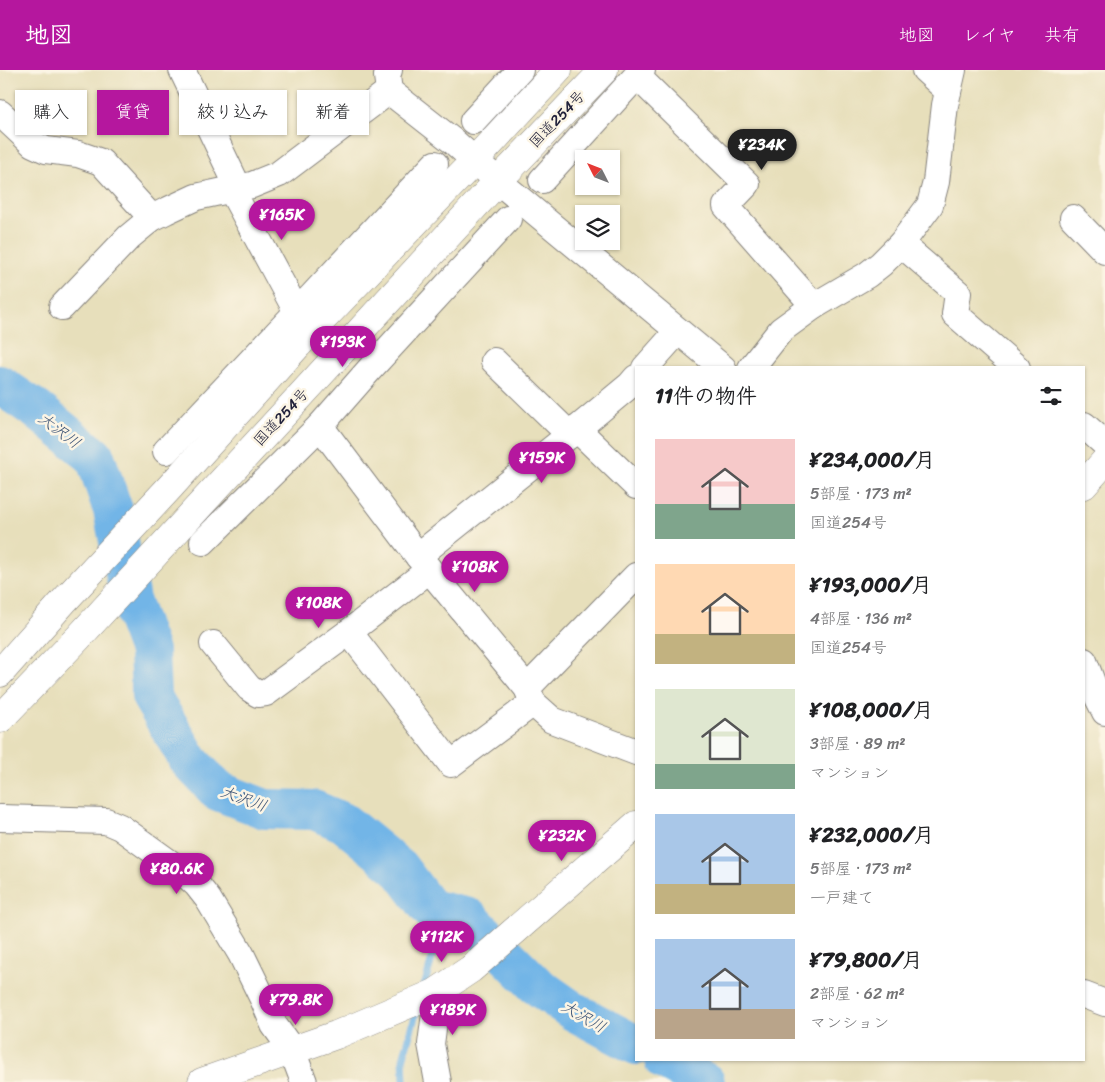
<!DOCTYPE html>
<html lang="ja">
<meta charset="utf-8">
<style>
:root{--surface:#fff;--page:#f2f2f2;--text:#202124;--muted:#757577;--accent:#b5179e}
body{margin:0;font-family:Sriracha,"Klee One",sans-serif;background:var(--page);color:var(--text);height:100vh;display:flex;flex-direction:column;font-size:19px;white-space:nowrap}
*{box-sizing:border-box;margin:0}
p{font-size:16px;color:var(--muted)}
.icon{flex:none;width:28px;height:28px;fill:none;stroke:currentColor;stroke-width:2;stroke-linecap:round;stroke-linejoin:round}
.map{position:relative;flex:1;overflow:hidden}
.drawer{position:absolute;left:635px;top:296px;width:450px;height:695px;display:flex;flex-direction:column;background:var(--surface);border-radius:0px;box-shadow:0 1px 4px #0004}
.drawer>*{flex:none}
.guide{position:absolute;left:15px;top:20px;width:475px;height:45px;display:flex;gap:10px}
.needle{width:32px;rotate:312deg}
.buttons{position:absolute;left:575px;top:80px;display:grid;gap:10px}
.buttons a{display:grid;place-items:center;width:45px;height:45px;border-radius:0px;background:var(--surface);box-shadow:0 1px 4px #0004;font-size:25px}
.price{position:absolute;translate:-50% -42px;padding:0 11px;border-radius:18px;background:var(--accent);color:#fff;font-size:16px;line-height:32px;filter:drop-shadow(0 1px 2px #0008)}
.price::after{content:'';position:absolute;left:50%;top:30px;width:15px;height:11px;margin-left:-8px;background:inherit;clip-path:polygon(0 0,100% 0,50% 100%)}
.price.selected{background:#222;color:#fff}
ul{padding:0;list-style:none}
li{display:flex;align-items:center;gap:15px;height:125px;padding:0 20px}
li span{display:grid;place-items:center;flex:none;width:140px;height:100px;border-radius:0px;color:#555}
li>.icon{margin-inline-start:auto}
span .icon{width:60px;height:60px;fill:#fffc;stroke-width:1}
li b{font-size:21px}
h2{display:flex;justify-content:space-between;align-items:center;height:60px;padding:0 20px;font-size:21px}
.tag{padding:0 18px;border-radius:0px;background:var(--surface);box-shadow:0 1px 4px #0004;font-size:18px;line-height:45px}
.tag.selected{background:var(--accent);color:#fff}
header{display:flex;align-items:center;gap:30px;box-sizing:border-box;height:70px;padding:0 25px;background:var(--accent);color:#fff}
header strong{font-size:24px}
nav{display:flex;gap:28px;margin-inline-start:auto;font-size:18px}
.map>svg:first-child{display:block}
.lines{fill:none;stroke-linecap:round;stroke-linejoin:round}
.stream{stroke:#72b5e7;stroke-width:7}
.river{stroke:#72b5e7;stroke-width:40}
.minor-casing{stroke:#84807b;stroke-width:28}
.tertiary-casing{stroke:#84807b;stroke-width:29}
.trunk-casing{stroke:#84807b;stroke-width:29}
.minor{stroke:#fff;stroke-width:26}
.tertiary{stroke:#fff;stroke-width:28}
.trunk{stroke:#fff;stroke-width:28}
.labels{text-anchor:middle;stroke-width:5;stroke-linejoin:round;paint-order:stroke}
.street-label{font-size:15px;fill:#22223b;stroke:#fcf5e5}
.water-label{font-size:16px;font-style:italic;fill:#3e5577;stroke:#fcf5e5}
</style>
<header>
<strong>地図</strong>
<nav><a>地図</a><a>レイヤ</a><a>共有</a></nav>
</header>
<div class="map">
<svg width="1105" height="1012" viewBox="0 0 1105 1012">
<rect width="100%" height="100%" fill="#fcf5e5"/>
<filter id="ink" filterUnits="userSpaceOnUse"><feTurbulence type="fractalNoise" baseFrequency=".02" numOctaves="2"/><feDisplacementMap in="SourceGraphic" scale="10" xChannelSelector="R" yChannelSelector="G"/><feConvolveMatrix kernelMatrix="1 2 1 2 8 2 1 2 1" color-interpolation-filters="sRGB"/></filter>
<filter id="wash" filterUnits="userSpaceOnUse"><feTurbulence type="fractalNoise" baseFrequency=".0096" numOctaves="4" result="noise"/><feDisplacementMap in="SourceGraphic" scale="20" xChannelSelector="R" yChannelSelector="G"/><feGaussianBlur stdDeviation="1.12" result="paint"/><feColorMatrix in="noise" values="0 0 0 0 0 0 0 0 0 0 0 0 0 0 0 0 0 1.4 0 .05"/><feComposite in="paint" operator="in"/></filter>
<g filter="url(#wash)">
<rect width="100%" height="100%" fill="#e7dfbb"/>
<g class="lines">
<!-- stream -->
<g class="stream">
<polyline points="423,920 438,868 430,839"/>
<polyline points="404,1012 403,989 417,940"/>
</g>
<!-- river -->
<g class="river">
<polyline points="0,315 37,340 95,387 113,440 130,530 149,581 151,626 190,692 218,721 265,739 314,740 344,753 399,798 430,839 469,848 536,915 573,941 636,975"/>
<polyline points="664,990 705,1012"/>
</g>
</g>
</g>
<g filter="url(#ink)">
<g class="lines">
<!-- minor casing -->
<g class="minor-casing">
<g id="minor">
<polyline points="182,0 238,117"/>
<polyline points="389,0 387,6 389,21 454,72 498,111 723,298"/>
<polyline points="925,0 948,21"/>
<polyline points="637,6 747,114 726,136 814,236"/>
<polyline points="0,43 33,74 46,80 78,84 101,92 152,148"/>
<polyline points="473,51 520,0"/>
<polyline points="542,110 642,0"/>
<polyline points="231,119 297,242"/>
<polyline points="1073,148 1105,181"/>
<polyline points="901,174 958,223 955,244 1017,298"/>
<polyline points="62,237 129,167 152,148 166,141 196,127 252,115 279,104 389,21"/>
<polyline points="494,291 570,365"/>
<polyline points="645,298 678,261"/>
<polyline points="751,298 781,260 814,236 867,205 881,194 901,174 930,135 936,112 945,35 953,0"/>
<polyline points="1084,355 1105,374"/>
<polyline points="320,356 418,486 527,618 533,633 552,650 636,682"/>
<polyline points="577,359 636,416"/>
<polyline points="166,381 297,242 435,94"/>
<polyline points="203,472 320,356 370,299 508,149"/>
<polyline points="418,486 577,359 630,315 636,308"/>
<polyline points="349,562 451,694 533,633"/>
<polyline points="213,574 249,618 258,624 266,623 349,562 429,500"/>
<polyline points="1084,591 1098,628 1105,642"/>
<polyline points="527,618 636,506"/>
<polyline points="0,748 106,751 120,757 184,803 197,815 208,829 241,884 263,929 274,955 292,980 304,1012"/>
<polyline points="1084,925 1105,933"/>
<polyline points="438,1012 431,974 434,951 442,919"/>
</g>
</g>
<!-- tertiary casing -->
<g class="tertiary-casing">
<g id="tertiary">
<polyline points="1084,415 1105,391"/>
<polyline points="202,1012 336,965 435,923 471,899 636,755"/>
</g>
</g>
<!-- trunk casing -->
<g class="trunk-casing">
<g id="trunk">
<polyline points="0,603 64,531 171,416 298,275 475,90 558,0"/>
<polyline points="0,649 78,568 498,111 604,0"/>
</g>
</g>
<!-- minor -->
<use href="#minor" class="minor"/>
<!-- tertiary -->
<use href="#tertiary" class="tertiary"/>
<!-- trunk -->
<use href="#trunk" class="trunk"/>
</g>
</g>
<g class="labels">
<!-- street labels -->
<g class="street-label">
<text transform="translate(557 49) rotate(-46)" y="5">国道254号</text>
<text transform="translate(281 347) rotate(-47)" y="5">国道254号</text>
</g>
<!-- water labels -->
<g class="water-label">
<text transform="translate(60 360) rotate(37)" y="6">大沢川</text>
<text transform="translate(244 728) rotate(20)" y="6">大沢川</text>
<text transform="translate(584 946) rotate(30)" y="6">大沢川</text>
</g>
</g>
</svg>
<div class="buttons">
<a><svg class="needle" viewBox="-14 -14 28 28"><path d="M0-13l5 13h-10z" fill="#e53935"/><path d="M0 13l5-13h-10z" fill="#757577"/></svg></a>
<a><svg class="icon" aria-label="layers" viewBox="0 0 24 24"><path d="M12 4l9 5-9 5-9-5zM3 14l9 5 9-5"/></svg></a>
</div>
<b class="price selected" style="left:762px;top:101px">¥234K</b>
<b class="price" style="left:282px;top:171px">¥165K</b>
<b class="price" style="left:343px;top:298px">¥193K</b>
<b class="price" style="left:542px;top:414px">¥159K</b>
<b class="price" style="left:475px;top:523px">¥108K</b>
<b class="price" style="left:319px;top:559px">¥108K</b>
<b class="price" style="left:562px;top:792px">¥232K</b>
<b class="price" style="left:177px;top:825px">¥80.6K</b>
<b class="price" style="left:442px;top:893px">¥112K</b>
<b class="price" style="left:296px;top:956px">¥79.8K</b>
<b class="price" style="left:453px;top:966px">¥189K</b>
<div class="guide">
<a class="tag">購入</a>
<a class="tag selected">賃貸</a>
<a class="tag">絞り込み</a>
<a class="tag">新着</a>
</div>
<section class="drawer">
<h2>11件の物件<svg class="icon" aria-label="filters" viewBox="0 0 24 24"><path d="M4 7h16M4 17h16"/><circle cx="9" cy="7" r="2"/><circle cx="15" cy="17" r="2"/></svg></h2>
<ul>
<li><span style="background:linear-gradient(#f6c9c9 65%,#7fa58c 0)"><svg class="icon" aria-label="home" viewBox="0 0 24 24"><path d="M3 11l9-7 9 7M6 9v11h12V9"/></svg></span><div><b>¥234,000/月</b><p>5部屋 · 173 m²</p><p>国道254号</p></div></li>
<li><span style="background:linear-gradient(#ffd9b3 70%,#c2b280 0)"><svg class="icon" aria-label="home" viewBox="0 0 24 24"><path d="M3 11l9-7 9 7M6 9v11h12V9"/></svg></span><div><b>¥193,000/月</b><p>4部屋 · 136 m²</p><p>国道254号</p></div></li>
<li><span style="background:linear-gradient(#dfe7d0 75%,#7fa58c 0)"><svg class="icon" aria-label="home" viewBox="0 0 24 24"><path d="M3 11l9-7 9 7M6 9v11h12V9"/></svg></span><div><b>¥108,000/月</b><p>3部屋 · 89 m²</p><p>マンション</p></div></li>
<li><span style="background:linear-gradient(#a9c7e8 70%,#c2b280 0)"><svg class="icon" aria-label="home" viewBox="0 0 24 24"><path d="M3 11l9-7 9 7M6 9v11h12V9"/></svg></span><div><b>¥232,000/月</b><p>5部屋 · 173 m²</p><p>一戸建て</p></div></li>
<li><span style="background:linear-gradient(#a9c7e8 70%,#b9a48a 0)"><svg class="icon" aria-label="home" viewBox="0 0 24 24"><path d="M3 11l9-7 9 7M6 9v11h12V9"/></svg></span><div><b>¥79,800/月</b><p>2部屋 · 62 m²</p><p>マンション</p></div></li>
</ul>
</section>
</div>
